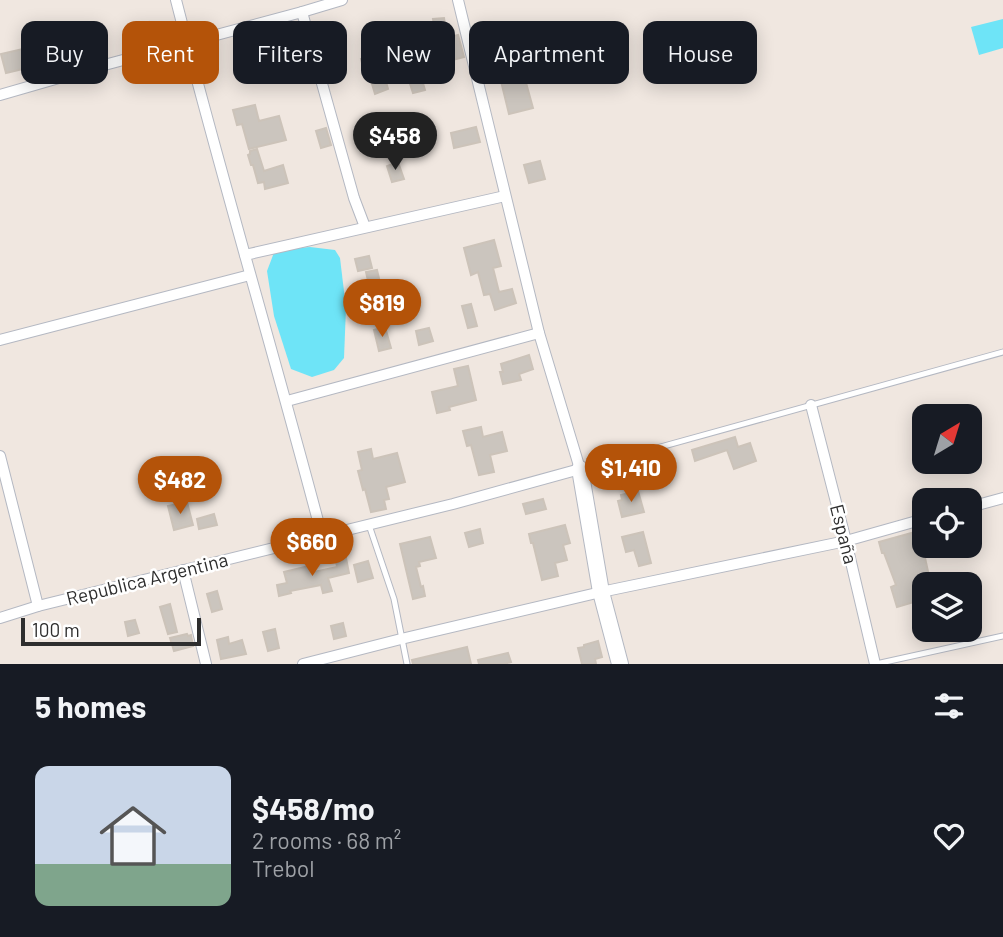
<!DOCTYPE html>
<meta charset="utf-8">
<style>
:root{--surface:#171b24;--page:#20242c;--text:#f1f3f6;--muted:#9ea1a6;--line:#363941;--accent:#b45309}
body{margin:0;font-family:Barlow,sans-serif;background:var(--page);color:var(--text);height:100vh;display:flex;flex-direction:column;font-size:26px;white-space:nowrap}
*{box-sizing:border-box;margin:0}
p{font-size:23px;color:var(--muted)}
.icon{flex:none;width:38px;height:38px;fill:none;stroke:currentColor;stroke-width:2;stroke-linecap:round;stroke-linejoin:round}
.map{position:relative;height:664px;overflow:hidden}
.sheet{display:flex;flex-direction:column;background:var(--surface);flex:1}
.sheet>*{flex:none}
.top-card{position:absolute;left:21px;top:21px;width:962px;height:63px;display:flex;gap:14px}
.needle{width:46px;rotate:38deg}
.buttons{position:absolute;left:912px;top:404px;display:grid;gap:14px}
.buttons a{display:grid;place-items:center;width:70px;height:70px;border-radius:14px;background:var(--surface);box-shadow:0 4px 18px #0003;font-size:35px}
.scale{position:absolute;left:21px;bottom:18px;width:180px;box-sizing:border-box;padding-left:7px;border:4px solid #2e2e2e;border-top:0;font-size:19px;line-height:24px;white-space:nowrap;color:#2e2e2e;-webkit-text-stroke:5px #fff;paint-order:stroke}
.price{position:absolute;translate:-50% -60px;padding:0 16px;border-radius:24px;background:var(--accent);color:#fff;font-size:23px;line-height:46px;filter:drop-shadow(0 2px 4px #0008)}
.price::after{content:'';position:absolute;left:50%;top:42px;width:21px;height:16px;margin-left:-10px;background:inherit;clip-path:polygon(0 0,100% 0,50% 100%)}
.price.active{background:#222;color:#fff}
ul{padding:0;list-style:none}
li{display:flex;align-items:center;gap:21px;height:175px;padding:0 35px}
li+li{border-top:2px solid var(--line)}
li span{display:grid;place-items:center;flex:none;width:196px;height:140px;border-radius:14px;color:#555}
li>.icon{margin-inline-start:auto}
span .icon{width:84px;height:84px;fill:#fffc;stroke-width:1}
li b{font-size:30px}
h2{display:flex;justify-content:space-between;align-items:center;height:84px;padding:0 35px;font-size:30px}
.pill{padding:0 24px;border-radius:14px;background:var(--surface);box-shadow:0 4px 18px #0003;font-size:24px;line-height:63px}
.pill.active{background:var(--accent);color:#fff}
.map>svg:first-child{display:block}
.water{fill:#6ee4f7}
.building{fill:#cbc5be;stroke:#ccc3b9;stroke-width:2}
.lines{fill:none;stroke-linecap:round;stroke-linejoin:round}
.lane-casing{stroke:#b4b8c2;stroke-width:7}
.street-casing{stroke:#b4b8c2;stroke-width:12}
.secondary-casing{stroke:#b4b8c2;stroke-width:18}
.lane{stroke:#fff;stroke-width:5}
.street{stroke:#fff;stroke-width:10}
.secondary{stroke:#fff;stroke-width:16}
.labels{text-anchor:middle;stroke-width:5;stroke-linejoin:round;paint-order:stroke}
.street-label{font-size:19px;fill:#2e2e2e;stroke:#fff}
</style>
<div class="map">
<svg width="1003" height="664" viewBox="0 0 1003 664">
<rect width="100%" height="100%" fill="#f0e7e0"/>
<!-- water -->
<g class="water">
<polygon points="1003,19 1003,48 979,55 971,27"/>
<polygon points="310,247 335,250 340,258 346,308 344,358 334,370 312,377 291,369 274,316 267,271 275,250"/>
</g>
<!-- building -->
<g class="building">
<polygon points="444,18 447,38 458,35 464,57 452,60 451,58 437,61 433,44 437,43 433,19"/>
<polygon points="149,22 152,34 138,36 136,24"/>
<polygon points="101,26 106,46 95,49 94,45 60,53 63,61 49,64 44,44 91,33 89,29"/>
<polygon points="287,34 293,54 272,59 267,39"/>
<polygon points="518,35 524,60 520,61 533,108 509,114 500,77 504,76 495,40"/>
<polygon points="23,49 27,68 6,73 1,54"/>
<polygon points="378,54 388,89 375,94 369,74 365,75 361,59"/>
<polygon points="415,56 425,90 413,93 402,59"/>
<polygon points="308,64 313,80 300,82 297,66"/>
<polygon points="255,105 259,121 279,116 286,140 249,149 242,124 237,125 233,110"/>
<polygon points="397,123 401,141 405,150 395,153 390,141 374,144 370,129"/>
<polygon points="476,127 480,142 454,148 451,133"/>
<polygon points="326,128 331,145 321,148 316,131"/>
<polygon points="257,149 264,171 283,165 288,183 265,189 264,182 258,183 253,165 251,165 248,155 250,154 250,151"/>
<polygon points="540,161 545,179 529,183 524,165"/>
<polygon points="398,162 404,179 392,182 387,166"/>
<polygon points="494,240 501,266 493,268 499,292 512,289 516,303 495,310 490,294 484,295 478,272 471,275 464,248"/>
<polygon points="369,256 372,268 358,271 355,259"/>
<polygon points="377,270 381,287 370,289 366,272"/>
<polygon points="471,304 477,326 468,328 462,306"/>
<polygon points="385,327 391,348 379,351 374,330"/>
<polygon points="429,328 433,341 419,345 416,331"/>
<polygon points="529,355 533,369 519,374 521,380 503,384 500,372 503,372 501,364"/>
<polygon points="468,366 476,400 449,407 450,410 437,413 432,392 458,386 454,369"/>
<polygon points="481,427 483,437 502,432 507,451 490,455 494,472 479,475 471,445 467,446 463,431"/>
<polygon points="735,437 738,447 750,443 756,461 734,469 727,450 695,461 692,450"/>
<polygon points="371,449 373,459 397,453 405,482 386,487 389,499 384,500 386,509 371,512 365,489 363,490 358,471 362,470 358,452"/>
<polygon points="638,491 644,512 622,517 618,501 622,500 621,495"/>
<polygon points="543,499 546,509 526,514 523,504"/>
<polygon points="187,502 193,525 174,530 168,506"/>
<polygon points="214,514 217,525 199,529 197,519"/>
<polygon points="565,525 570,543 563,545 567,560 555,563 558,576 542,580 533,543 531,543 529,534"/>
<polygon points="480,529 483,543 469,547 465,533"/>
<polygon points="643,532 651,563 639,566 634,550 626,552 622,537"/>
<polygon points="915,532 922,553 924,553 929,576 922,578 924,586 924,599 897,607 891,587 896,585 884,553 882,553 879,542"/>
<polygon points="430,537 436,558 419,562 420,566 416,567 421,587 423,586 425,596 413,599 400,544"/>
<polygon points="346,558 349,573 328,578 332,591 323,593 321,585 290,591 291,593 279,596 277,585 287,583 284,572 309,566 310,569 313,568 314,572 337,567 336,560"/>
<polygon points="368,561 373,578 358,582 354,565"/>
<polygon points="217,591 222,609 212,612 207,594"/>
<polygon points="170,604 177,632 168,634 160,607"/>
<polygon points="135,620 139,633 128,636 125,622"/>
<polygon points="343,623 346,636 334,639 331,626"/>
<polygon points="275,629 279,648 268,651 263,632"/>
<polygon points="187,634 188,636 191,635 193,646 174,651 170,638"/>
<polygon points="228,637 229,644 242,640 246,654 221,659 217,640"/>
<polygon points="598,641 602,657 595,659 596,664 582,664 578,648 584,647 584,645"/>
<polygon points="467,647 471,664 413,664 412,660"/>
<polygon points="508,653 511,662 504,664 479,664 478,660"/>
</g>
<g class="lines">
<!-- lane casing -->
<g class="lane-casing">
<g id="lane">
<polyline points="581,469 1003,352"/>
<polyline points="369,525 394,599 407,664"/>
<polyline points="876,664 1003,636"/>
</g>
</g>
<!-- street casing -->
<g class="street-casing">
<g id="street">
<path d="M 176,0 C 222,180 275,357 322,536"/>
<polyline points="302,12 342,0"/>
<polyline points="0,95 97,67 302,12 354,198 365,227"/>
<polyline points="245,255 505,196"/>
<polyline points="0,340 250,275"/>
<polyline points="287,401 539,333"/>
<polyline points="811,405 846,541 875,664"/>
<polyline points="0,456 38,606"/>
<polyline points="970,507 1003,498"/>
<polyline points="183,570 206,664"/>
<polyline points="0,618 38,606 453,504 580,469 539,333 458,0"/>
<polyline points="303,664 401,639 601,592 846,541 924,519"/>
</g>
</g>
<!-- secondary casing -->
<g class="secondary-casing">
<polyline id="secondary" points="580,469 601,592 620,664"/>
</g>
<!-- lane -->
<use href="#lane" class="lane"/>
<!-- street -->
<use href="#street" class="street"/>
<!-- secondary -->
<use href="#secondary" class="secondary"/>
</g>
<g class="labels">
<!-- street labels -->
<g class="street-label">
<text transform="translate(844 534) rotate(76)" y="7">España</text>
<text transform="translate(147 579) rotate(-14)" y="7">Republica Argentina</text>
</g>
</g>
</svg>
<div class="buttons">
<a><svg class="needle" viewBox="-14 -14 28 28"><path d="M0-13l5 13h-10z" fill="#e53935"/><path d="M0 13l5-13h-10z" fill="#9ea1a6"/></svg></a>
<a><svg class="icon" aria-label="locate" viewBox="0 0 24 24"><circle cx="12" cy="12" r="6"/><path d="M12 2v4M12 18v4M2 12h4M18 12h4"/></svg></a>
<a><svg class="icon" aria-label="layers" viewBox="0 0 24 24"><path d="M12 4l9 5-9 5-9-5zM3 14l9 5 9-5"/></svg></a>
</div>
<div class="scale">100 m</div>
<b class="price active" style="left:395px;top:172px">$458</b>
<b class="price" style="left:382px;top:339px">$819</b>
<b class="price" style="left:631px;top:504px">$1,410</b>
<b class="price" style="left:180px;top:516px">$482</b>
<b class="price" style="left:312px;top:578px">$660</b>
<div class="top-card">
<a class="pill">Buy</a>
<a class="pill active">Rent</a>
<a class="pill">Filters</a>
<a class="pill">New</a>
<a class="pill">Apartment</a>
<a class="pill">House</a>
</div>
</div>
<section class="sheet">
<h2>5 homes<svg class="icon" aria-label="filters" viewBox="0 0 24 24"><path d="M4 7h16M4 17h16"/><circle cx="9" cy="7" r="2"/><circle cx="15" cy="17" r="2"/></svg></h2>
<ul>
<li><span style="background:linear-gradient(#c9d6e8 70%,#7fa58c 0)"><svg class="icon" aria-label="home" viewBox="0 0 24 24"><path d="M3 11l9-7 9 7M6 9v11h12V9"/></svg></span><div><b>$458/mo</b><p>2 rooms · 68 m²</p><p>Trebol</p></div><svg class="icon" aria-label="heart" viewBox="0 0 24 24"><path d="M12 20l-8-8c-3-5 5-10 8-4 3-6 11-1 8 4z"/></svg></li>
</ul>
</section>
